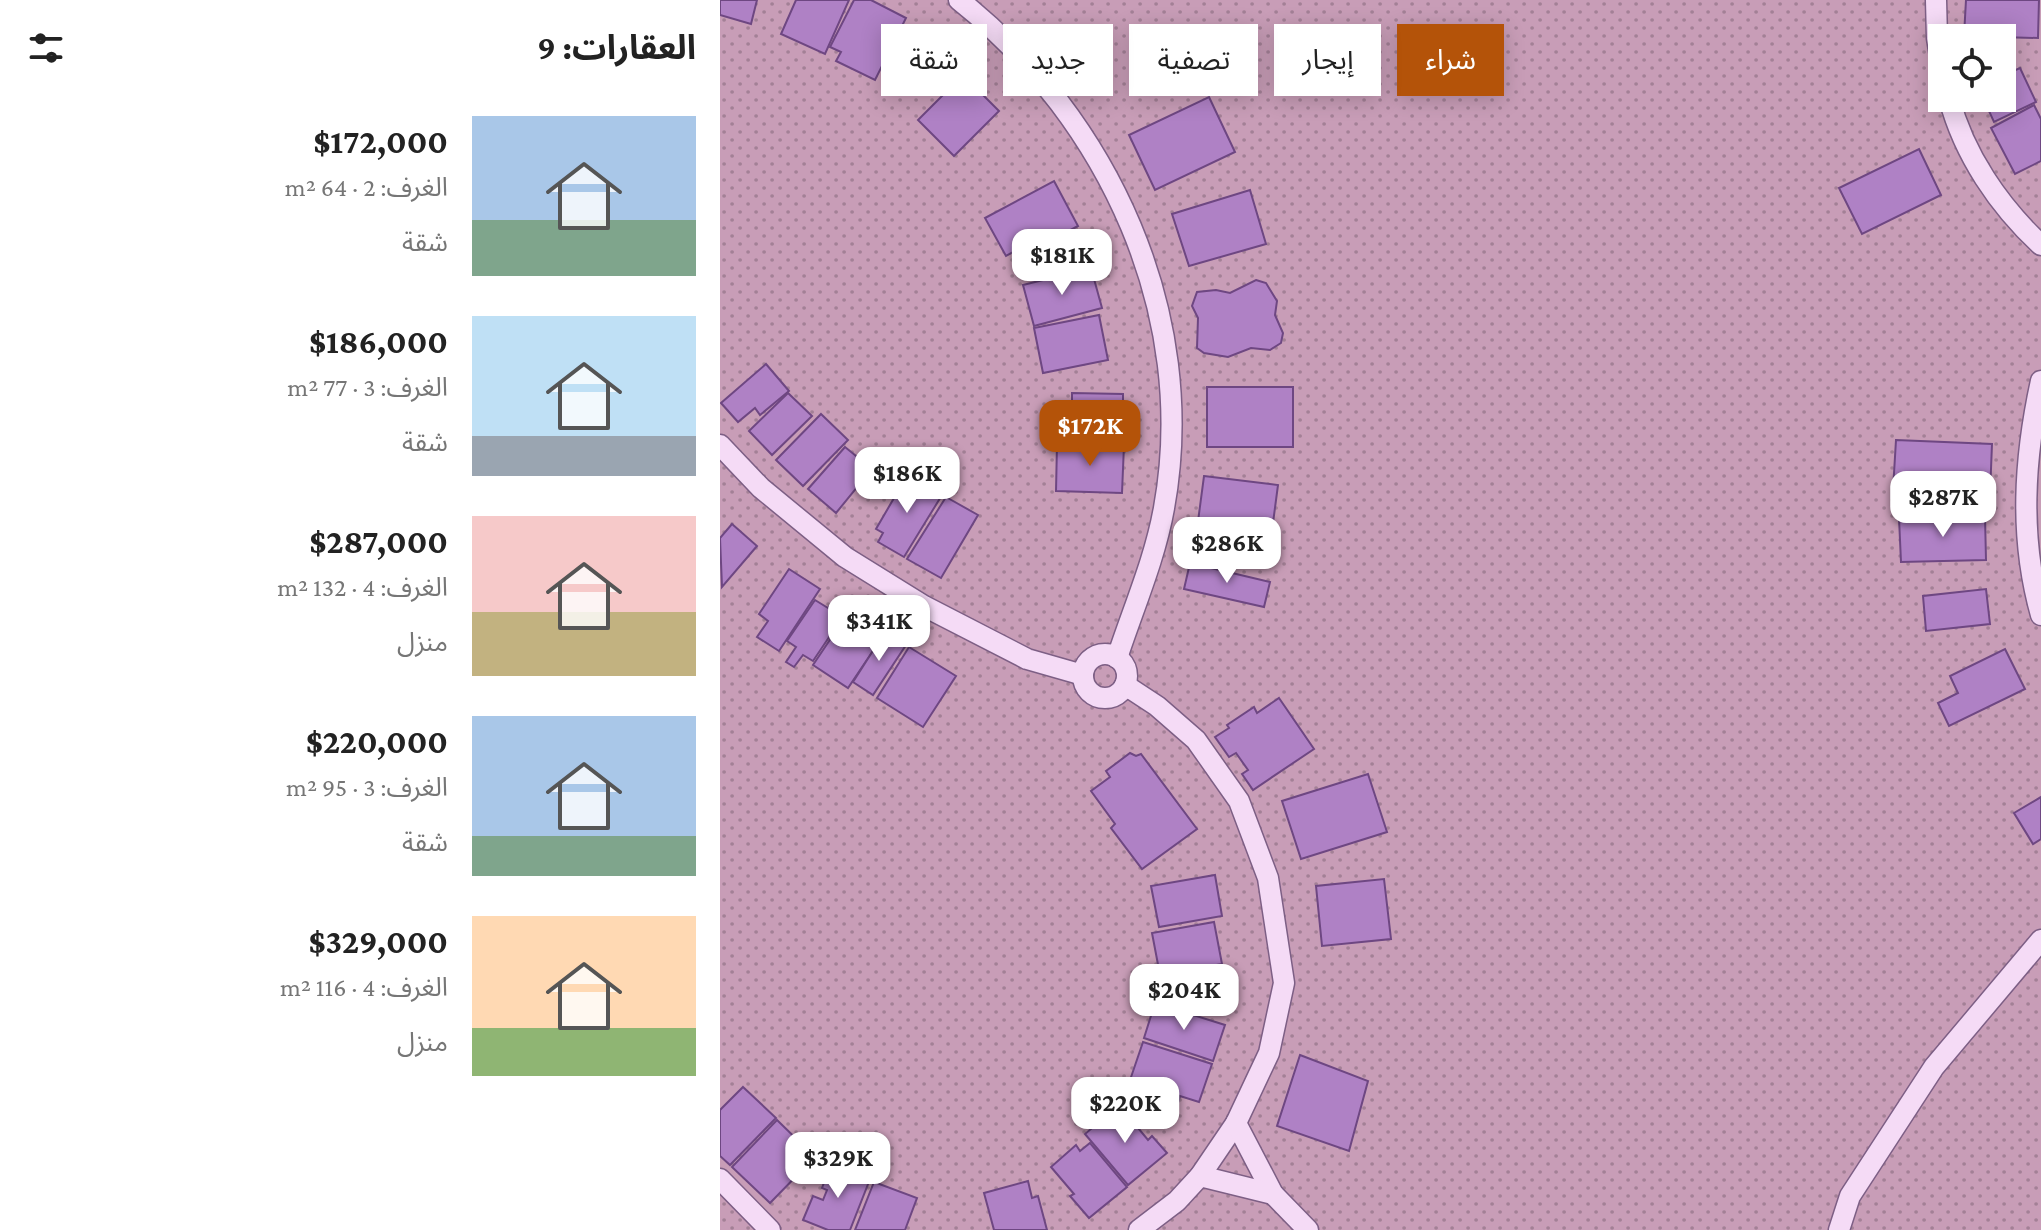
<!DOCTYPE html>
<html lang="ar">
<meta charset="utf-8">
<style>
:root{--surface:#fff;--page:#f2f2f2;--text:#222;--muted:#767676;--accent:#b45309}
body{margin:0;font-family:"Crimson Pro","Noto Sans Arabic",serif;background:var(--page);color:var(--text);direction:rtl;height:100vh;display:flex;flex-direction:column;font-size:30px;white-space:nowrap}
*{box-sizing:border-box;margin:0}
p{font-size:26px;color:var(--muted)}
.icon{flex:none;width:44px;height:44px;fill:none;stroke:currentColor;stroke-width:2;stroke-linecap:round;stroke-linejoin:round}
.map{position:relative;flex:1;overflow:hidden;direction:ltr}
.sheet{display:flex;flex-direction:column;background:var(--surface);width:720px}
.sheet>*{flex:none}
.banner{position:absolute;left:24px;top:24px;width:760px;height:72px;direction:rtl;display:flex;gap:16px}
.buttons{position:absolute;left:1208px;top:24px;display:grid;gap:16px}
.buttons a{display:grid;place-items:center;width:88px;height:88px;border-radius:0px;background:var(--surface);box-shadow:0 4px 20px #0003;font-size:40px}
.price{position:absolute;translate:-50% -68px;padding:0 18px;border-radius:16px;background:#fff;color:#222;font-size:26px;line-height:52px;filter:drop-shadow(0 2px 4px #0008)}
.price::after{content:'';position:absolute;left:50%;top:48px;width:24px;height:18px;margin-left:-12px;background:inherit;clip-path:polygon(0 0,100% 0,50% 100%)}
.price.active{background:var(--accent);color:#fff}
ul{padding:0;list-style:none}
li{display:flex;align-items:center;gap:24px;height:200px;padding:0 24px}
li span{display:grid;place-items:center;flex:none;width:224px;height:160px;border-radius:0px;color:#555}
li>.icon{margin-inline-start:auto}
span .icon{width:96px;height:96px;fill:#fffc;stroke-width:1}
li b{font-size:34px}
h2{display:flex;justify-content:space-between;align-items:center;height:96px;padding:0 24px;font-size:34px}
.tag{padding:0 28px;border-radius:0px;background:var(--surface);box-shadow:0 4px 20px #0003;font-size:28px;line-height:72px}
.tag.active{background:var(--accent);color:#fff}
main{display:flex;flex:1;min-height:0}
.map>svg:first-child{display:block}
.grass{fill:url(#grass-dots);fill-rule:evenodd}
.building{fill:#af81c5;stroke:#6e4782;stroke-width:2}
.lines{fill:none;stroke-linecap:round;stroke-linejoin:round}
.minor-casing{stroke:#7d5f85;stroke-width:23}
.minor{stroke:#f5dbf6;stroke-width:20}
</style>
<main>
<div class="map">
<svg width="1321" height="1230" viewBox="0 0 1321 1230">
<defs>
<pattern id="grass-dots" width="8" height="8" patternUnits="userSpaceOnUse" patternTransform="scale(2)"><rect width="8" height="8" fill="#c89db7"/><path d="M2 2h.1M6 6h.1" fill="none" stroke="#a38096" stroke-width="1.8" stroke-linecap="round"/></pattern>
</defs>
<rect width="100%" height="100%" fill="#e9c8eb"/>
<!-- grass -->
<path class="grass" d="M 0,0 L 1321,0 L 1321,1230 L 0,1230 ZM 1222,38 L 1282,38 L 1282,98 L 1222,98 Z"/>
<!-- building -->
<g class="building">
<polygon points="0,0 37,0 31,24 0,15"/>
<polygon points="76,0 129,0 105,54 61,34"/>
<polygon points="134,0 151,0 186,18 155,80 116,61 121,52 110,47"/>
<polygon points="1246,0 1319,0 1318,38 1244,36"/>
<polygon points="1300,68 1316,102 1274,122 1263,98 1282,98 1282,76"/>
<polygon points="243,75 279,111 234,156 198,120"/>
<polygon points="489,97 515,152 435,190 409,135"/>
<polygon points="1314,105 1321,119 1321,161 1295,174 1271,128"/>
<polygon points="1199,149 1221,195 1142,234 1119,188"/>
<polygon points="334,181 358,226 321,246 317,239 286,256 265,218"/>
<polygon points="530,190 546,244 469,266 452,214"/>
<polygon points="371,268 382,308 314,326 303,285"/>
<polygon points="536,280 546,283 557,301 555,315 563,333 561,343 550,350 531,348 508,357 484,353 477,348 478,318 472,306 477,292 496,290 510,293"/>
<polygon points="379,315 388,360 323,373 314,328"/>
<polygon points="46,364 69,391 40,415 35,408 18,422 1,403"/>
<rect x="487" y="387" width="86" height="60"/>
<polygon points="68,393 92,416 52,455 29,431"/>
<polygon points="352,393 403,394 403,442 341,442 341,434 333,434 334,406 352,406"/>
<polygon points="101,414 128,440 83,486 56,460"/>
<polygon points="1176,440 1272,444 1270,494 1173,490"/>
<polygon points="337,444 404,445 402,493 336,491"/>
<polygon points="125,447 152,469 116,513 88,489"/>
<polygon points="188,474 222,495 184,557 158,542 163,533 156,529"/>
<polygon points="484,476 558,485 551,538 477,529"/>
<polygon points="226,497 258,515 221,578 187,559"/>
<polygon points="1265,516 1266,560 1181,562 1179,518"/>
<polygon points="12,524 37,546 2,587 0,538"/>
<polygon points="470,563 550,582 544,607 464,589"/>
<polygon points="69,569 100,589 59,651 37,637 48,621 39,614"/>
<polygon points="1266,589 1270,624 1206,631 1203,596"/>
<polygon points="95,600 108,608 114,600 128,609 93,661 83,655 74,667 66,662 76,647 67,641"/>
<polygon points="130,610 165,633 128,688 93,665"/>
<polygon points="165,632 186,645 153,695 133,682"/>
<polygon points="189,647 236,676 203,727 157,698"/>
<polygon points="1285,649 1305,689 1229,726 1218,703 1238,693 1230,676"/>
<polygon points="559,698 594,749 533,790 522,774 528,770 516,753 509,757 495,737 509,728 507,725 534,707 537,713"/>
<polygon points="410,753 416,756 421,754 477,829 422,869 391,828 395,824 371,791 390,777 386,771"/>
<polygon points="648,774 667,832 581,859 562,801"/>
<polygon points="1321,797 1321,839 1313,844 1294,813"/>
<polygon points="495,875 502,916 439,927 431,886"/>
<polygon points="664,879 671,939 602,946 596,886"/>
<polygon points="494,922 502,964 440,975 432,933"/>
<polygon points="435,1003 505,1025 493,1061 424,1038"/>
<polygon points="423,1042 492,1064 479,1102 460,1096 458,1103 441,1098 443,1091 428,1086 426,1092 408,1086"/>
<polygon points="580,1055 648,1081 629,1151 557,1126"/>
<polygon points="23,1087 56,1118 10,1165 0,1156 0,1110"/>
<polygon points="399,1105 428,1140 432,1136 447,1153 408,1185 365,1134"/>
<polygon points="57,1120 95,1157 50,1203 12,1167"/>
<polygon points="370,1143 407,1187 369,1218 350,1196 354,1194 331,1167 356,1145 360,1151"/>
<polygon points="111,1164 150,1179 130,1230 108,1230 83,1220 93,1196 103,1200 107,1190 102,1188"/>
<polygon points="308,1181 312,1198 318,1196 327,1230 274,1230 264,1193"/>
<polygon points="154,1182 197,1198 185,1230 135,1230"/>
</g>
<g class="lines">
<!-- minor casing -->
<g class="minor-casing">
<g id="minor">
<path d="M 239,0 C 389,119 479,315 444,508 C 435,559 413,609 397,658"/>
<polyline points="1216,0 1217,38 1222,68"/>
<path d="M 1229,98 C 1244,155 1279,206 1321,245"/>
<path d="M 1321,381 C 1304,459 1299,537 1321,615"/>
<polyline points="0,445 41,488 125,557 204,606 307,659 363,675"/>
<circle cx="385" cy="676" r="22"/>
<polyline points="405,685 437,706 476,740 519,801 548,878 564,983 549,1053 516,1123 480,1176 457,1201 419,1230"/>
<polyline points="516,1123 553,1194 588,1230"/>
<polyline points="480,1176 553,1194"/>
<polyline points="0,1179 50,1230"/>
<polyline points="1119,1230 1130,1196 1214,1067 1321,940"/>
</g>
</g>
<!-- minor -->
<use href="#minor" class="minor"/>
</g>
</svg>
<div class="buttons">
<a><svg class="icon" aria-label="locate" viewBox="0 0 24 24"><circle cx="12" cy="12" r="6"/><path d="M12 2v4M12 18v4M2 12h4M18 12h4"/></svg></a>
</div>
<b class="price" style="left:342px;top:297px">$181K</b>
<b class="price active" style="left:370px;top:468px">$172K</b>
<b class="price" style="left:187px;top:515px">$186K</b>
<b class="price" style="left:1223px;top:539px">$287K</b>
<b class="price" style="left:507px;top:585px">$286K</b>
<b class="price" style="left:159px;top:663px">$341K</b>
<b class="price" style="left:464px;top:1032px">$204K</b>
<b class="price" style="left:405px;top:1145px">$220K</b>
<b class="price" style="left:118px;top:1200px">$329K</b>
<div class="banner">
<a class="tag active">شراء</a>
<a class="tag">إيجار</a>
<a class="tag">تصفية</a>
<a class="tag">جديد</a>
<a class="tag">شقة</a>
</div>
</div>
<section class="sheet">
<h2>العقارات: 9<svg class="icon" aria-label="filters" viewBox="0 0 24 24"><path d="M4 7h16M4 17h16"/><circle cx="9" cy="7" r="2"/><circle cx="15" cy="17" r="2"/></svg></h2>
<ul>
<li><span style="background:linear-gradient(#a9c7e8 65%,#7fa58c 0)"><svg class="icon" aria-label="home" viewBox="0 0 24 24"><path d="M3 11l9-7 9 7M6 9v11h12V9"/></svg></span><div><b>$172,000</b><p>الغرف: 2 · 64 m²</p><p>شقة</p></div></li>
<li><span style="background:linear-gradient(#bfe0f5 75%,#9aa5b1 0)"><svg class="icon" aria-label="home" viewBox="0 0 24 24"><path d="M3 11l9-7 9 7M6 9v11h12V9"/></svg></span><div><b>$186,000</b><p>الغرف: 3 · 77 m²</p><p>شقة</p></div></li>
<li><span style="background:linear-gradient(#f6c9c9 60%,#c2b280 0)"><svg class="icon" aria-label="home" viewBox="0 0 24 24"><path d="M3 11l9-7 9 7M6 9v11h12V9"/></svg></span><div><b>$287,000</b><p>الغرف: 4 · 132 m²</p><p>منزل</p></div></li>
<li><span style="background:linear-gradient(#a9c7e8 75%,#7fa58c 0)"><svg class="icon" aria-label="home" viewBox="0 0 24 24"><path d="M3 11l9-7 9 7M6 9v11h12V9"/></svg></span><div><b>$220,000</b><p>الغرف: 3 · 95 m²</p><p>شقة</p></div></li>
<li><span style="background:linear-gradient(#ffd9b3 70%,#8fb573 0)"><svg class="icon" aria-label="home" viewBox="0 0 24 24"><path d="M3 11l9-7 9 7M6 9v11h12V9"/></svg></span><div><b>$329,000</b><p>الغرف: 4 · 116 m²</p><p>منزل</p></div></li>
</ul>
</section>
</main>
